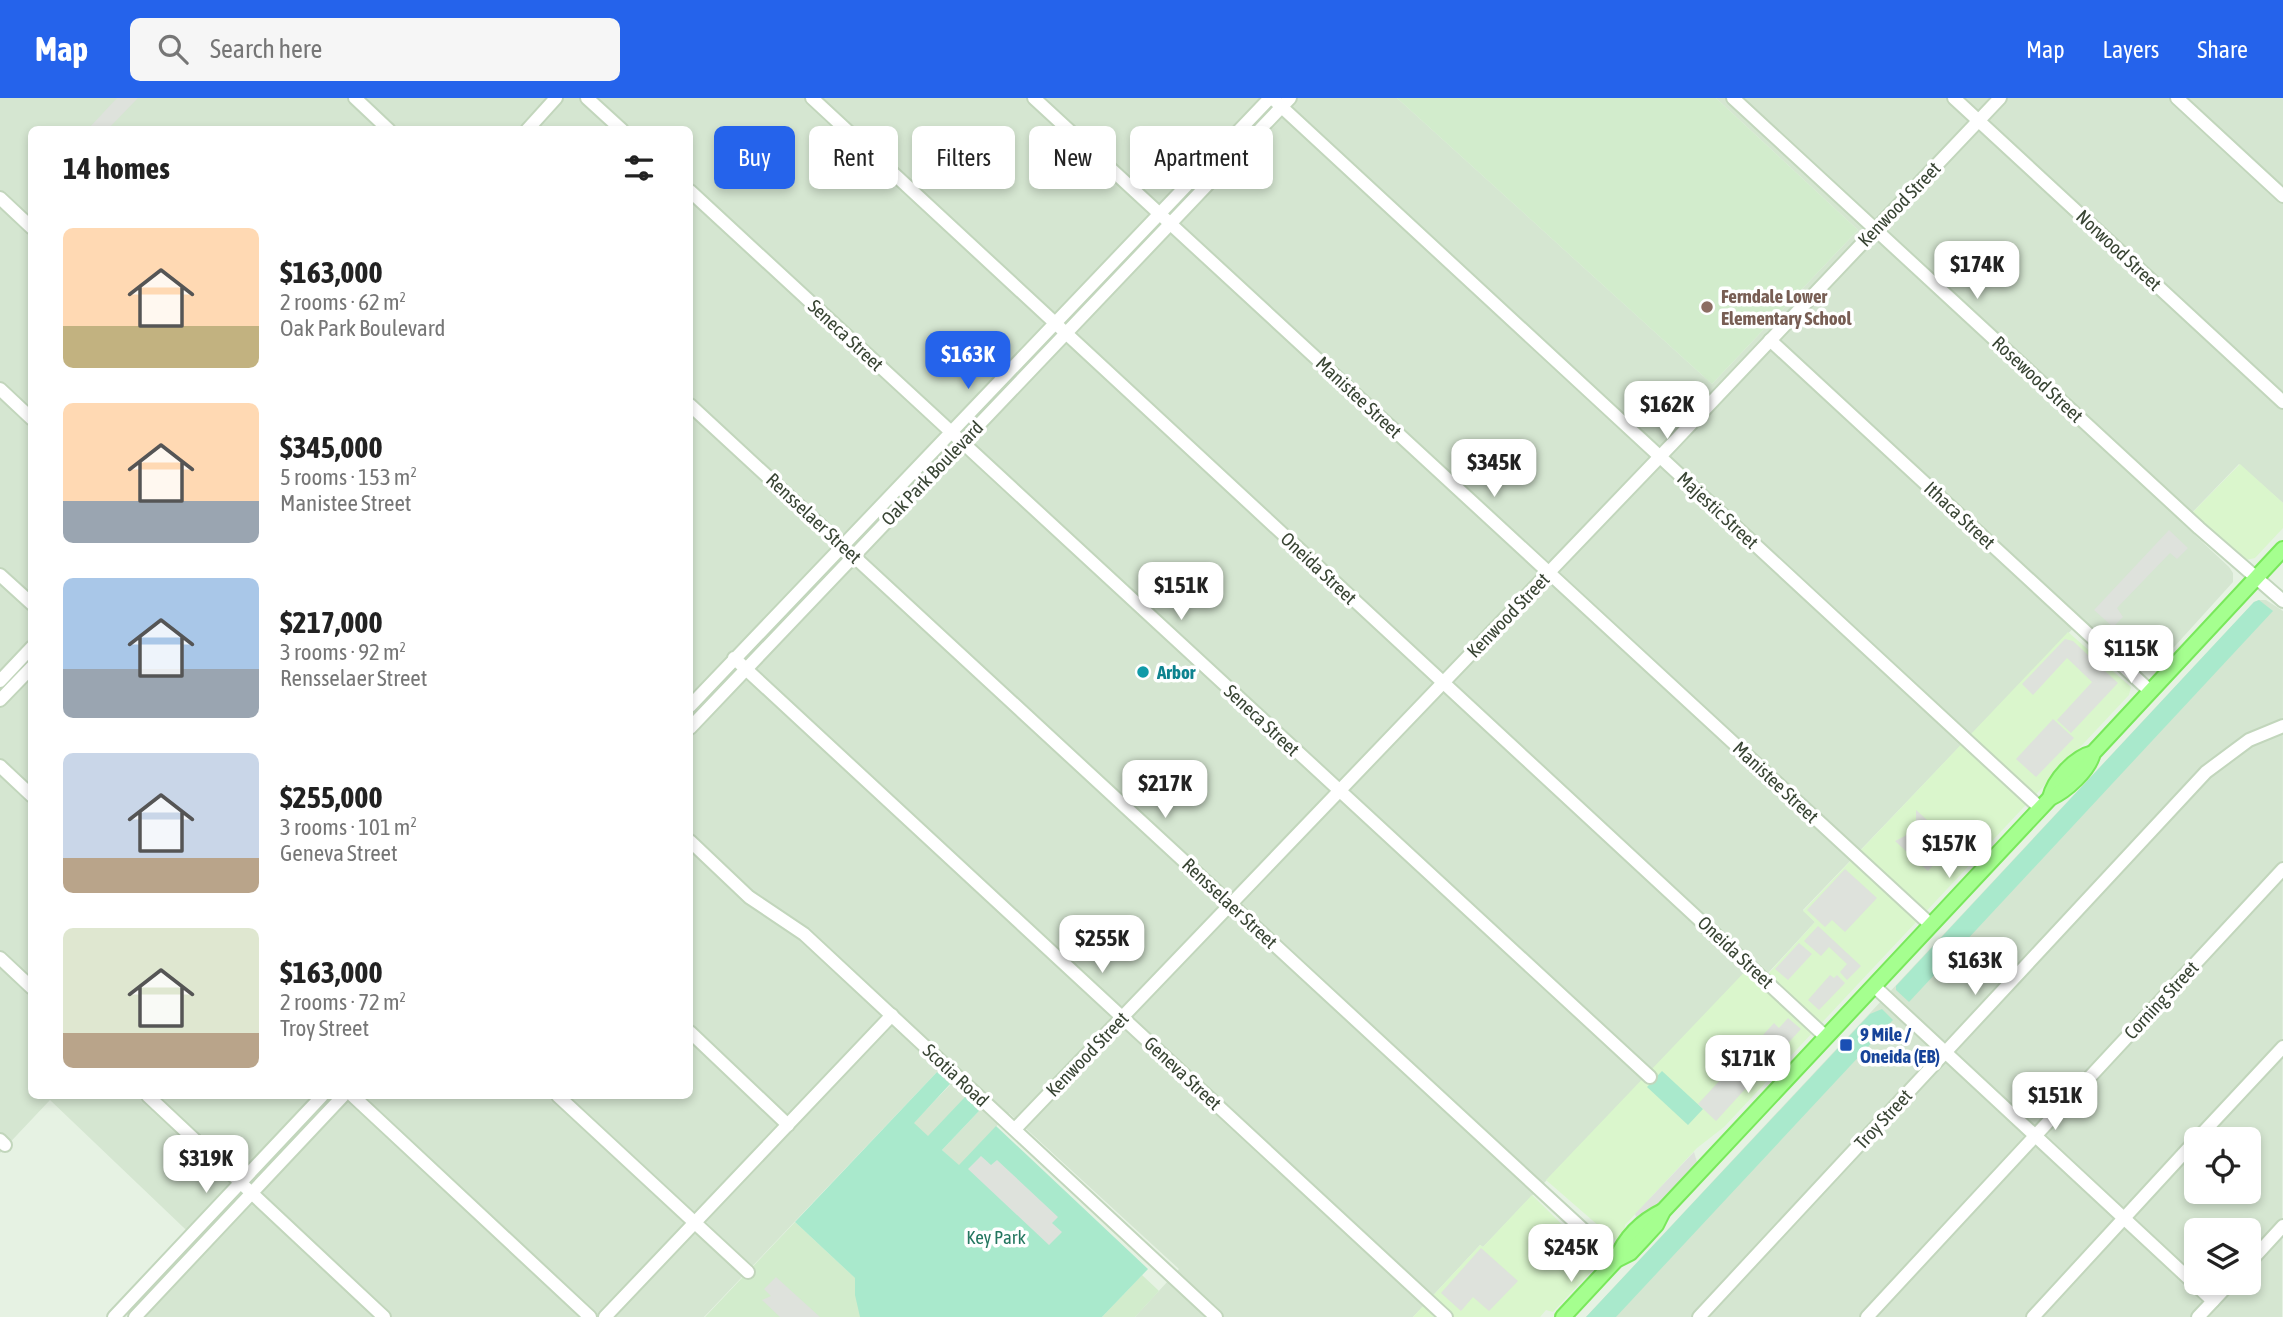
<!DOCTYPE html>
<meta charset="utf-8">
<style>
:root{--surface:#fff;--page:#f6f6f6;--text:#222;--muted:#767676;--accent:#2563eb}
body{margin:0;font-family:"Asap Condensed",sans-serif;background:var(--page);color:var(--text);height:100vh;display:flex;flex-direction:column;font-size:26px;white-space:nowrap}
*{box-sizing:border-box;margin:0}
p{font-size:23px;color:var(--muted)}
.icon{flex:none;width:38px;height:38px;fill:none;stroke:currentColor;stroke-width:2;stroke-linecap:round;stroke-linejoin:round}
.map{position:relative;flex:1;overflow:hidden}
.side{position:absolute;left:28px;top:28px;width:665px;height:973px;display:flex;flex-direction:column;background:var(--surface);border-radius:10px;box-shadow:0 4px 10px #0003}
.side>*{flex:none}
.guide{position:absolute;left:714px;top:28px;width:665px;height:63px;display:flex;gap:14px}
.tools{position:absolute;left:2184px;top:1029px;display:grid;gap:14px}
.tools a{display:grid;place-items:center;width:77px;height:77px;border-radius:10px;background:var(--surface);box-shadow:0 4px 10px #0003;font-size:35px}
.price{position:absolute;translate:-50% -60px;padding:0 16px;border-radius:14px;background:#fff;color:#222;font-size:23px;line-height:46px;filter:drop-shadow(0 2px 4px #0008)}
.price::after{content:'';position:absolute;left:50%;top:42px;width:21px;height:16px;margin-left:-10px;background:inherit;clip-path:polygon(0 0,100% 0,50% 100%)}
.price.current{background:var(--accent);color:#fff}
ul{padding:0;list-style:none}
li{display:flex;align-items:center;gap:21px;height:175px;padding:0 35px}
li span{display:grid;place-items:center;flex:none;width:196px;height:140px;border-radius:10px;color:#555}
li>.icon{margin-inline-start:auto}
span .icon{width:84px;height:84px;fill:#fffc;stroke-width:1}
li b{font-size:30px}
h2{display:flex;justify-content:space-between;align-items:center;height:84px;padding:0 35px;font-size:30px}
.chip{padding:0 24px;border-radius:10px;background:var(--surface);box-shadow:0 4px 10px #0003;font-size:24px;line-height:63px}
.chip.current{background:var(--accent);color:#fff}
header{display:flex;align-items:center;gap:42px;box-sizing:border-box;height:98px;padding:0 35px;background:var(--accent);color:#fff}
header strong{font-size:33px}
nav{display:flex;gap:38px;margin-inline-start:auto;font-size:24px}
.search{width:490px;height:63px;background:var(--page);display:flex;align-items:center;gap:18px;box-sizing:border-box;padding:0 24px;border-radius:10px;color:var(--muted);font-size:26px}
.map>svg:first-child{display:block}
.residential{fill:#d5e6d1;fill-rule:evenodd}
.commercial{fill:#daf6cc}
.education{fill:#d2eccc}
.green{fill:#a9e9cc}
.parking{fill:#dee2dc}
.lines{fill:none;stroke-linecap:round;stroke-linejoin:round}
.minor-casing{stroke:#c2d6bc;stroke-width:16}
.major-casing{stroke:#79e85b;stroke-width:18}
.minor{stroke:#fff;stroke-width:12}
.major{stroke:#a5ff8f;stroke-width:14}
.education-dot{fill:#8d6e63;stroke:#fff;stroke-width:2.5}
.culture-dot{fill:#0f9aa8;stroke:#fff;stroke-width:2.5}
.transit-dot{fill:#1a4fb4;stroke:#fff;stroke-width:2.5}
.labels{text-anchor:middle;stroke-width:7;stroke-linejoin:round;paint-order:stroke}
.street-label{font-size:19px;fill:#384433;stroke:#fff}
.education-label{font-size:19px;font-weight:bold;fill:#785e54;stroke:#fff;text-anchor:start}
.culture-label{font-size:19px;font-weight:bold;fill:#0d838f;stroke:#fff;text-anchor:start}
.transit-label{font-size:19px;font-weight:bold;fill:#164399;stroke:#fff;text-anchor:start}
.park-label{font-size:19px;fill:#257760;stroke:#fff}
</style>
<header>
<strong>Map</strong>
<div class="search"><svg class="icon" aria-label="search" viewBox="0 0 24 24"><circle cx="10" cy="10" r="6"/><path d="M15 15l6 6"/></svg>Search here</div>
<nav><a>Map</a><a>Layers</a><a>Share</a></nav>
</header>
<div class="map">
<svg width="2283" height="1219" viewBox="0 0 2283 1219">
<rect width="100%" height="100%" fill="#e6f2e3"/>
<!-- residential -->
<g class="residential">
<path d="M 0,0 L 1397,0 L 1712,286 L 1858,132 L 1716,0 L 2283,0 L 2283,405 L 2239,366 L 2182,425 L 2229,469 L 2233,475 L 2233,484 L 2155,570 L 2148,573 L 2136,570 L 2082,521 L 1803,812 L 1815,824 L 1768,875 L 1755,864 L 1483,1149 L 1480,1147 L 1413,1219 L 1135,1219 L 1179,1171 L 1009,1015 L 959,1068 L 942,1052 L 979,1013 L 965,1000 L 928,1039 L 913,1025 L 950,987 L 937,974 L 704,1219 L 141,1219 L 205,1150 L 50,1002 L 0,1055 ZM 32,32 L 690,32 L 690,998 L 32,998 Z"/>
<path d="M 2259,502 L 2266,502 L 2283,513 L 2282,1219 L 1586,1219 L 2254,504 ZM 2196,1041 L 2249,1041 L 2249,1094 L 2196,1094 ZM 2196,1132 L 2249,1132 L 2249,1185 L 2196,1185 Z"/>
</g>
<!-- commercial -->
<g class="commercial">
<polygon points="2240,366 2283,405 2283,430 2255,460 2246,462 2191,416"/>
<polygon points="2068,534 2131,589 2129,597 1724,1029 1697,1050 1625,1127 1624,1134 1615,1142 1546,1082 1755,863 1769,875 1815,824 1803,813"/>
<polygon points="1532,1097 1600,1164 1553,1214 1546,1212 1540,1219 1413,1219 1480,1147 1483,1149"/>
</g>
<!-- education -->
<g class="education">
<polygon points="1397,0 1716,0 1858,132 1712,286"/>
<polygon points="795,1124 897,1219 705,1219"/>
<polygon points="1142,1177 1159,1193 1135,1219 1102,1219"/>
</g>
<!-- green -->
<g class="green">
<polygon points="2259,502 2273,513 1909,904 1896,892 1896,888 2254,504"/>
<polygon points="1882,911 1893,922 1616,1219 1586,1219 1870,916"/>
<polygon points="1662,973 1703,1011 1688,1027 1647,989"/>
<polygon points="937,974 950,986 914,1025 928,1038 965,999 979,1013 942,1052 959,1067 996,1028 1148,1171 1102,1219 860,1219 855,1197 855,1180 795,1124"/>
</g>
<!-- parking -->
<g class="parking">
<polygon points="117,0 138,0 108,31 88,31"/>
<polygon points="2169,432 2188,450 2177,461 2170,455 2117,510 2123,519 2113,529 2094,512"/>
<polygon points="2065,541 2073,543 2118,585 2071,635 2057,622 2092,584 2067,560 2033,597 2022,586"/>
<polygon points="2053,621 2074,640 2036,679 2016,661"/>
<polygon points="1916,712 1958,750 1960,760 1945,753 1928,773 1895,743 1905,738 1916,724"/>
<polygon points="1845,771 1877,800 1845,834 1832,822 1825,829 1807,812"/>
<polygon points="1818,828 1861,868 1847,882 1840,874 1847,866 1829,849 1821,858 1804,843"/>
<polygon points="1799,845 1812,856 1788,882 1775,871"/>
<polygon points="1830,877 1834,880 1837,877 1845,885 1819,912 1808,902"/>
<polygon points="1788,920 1801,931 1781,953 1763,937 1774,925 1779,930"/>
<polygon points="1760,939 1778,955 1716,1023 1698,1006"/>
<polygon points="1694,1054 1697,1064 1639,1126 1635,1116"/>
<polygon points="981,1058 991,1067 997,1062 1058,1119 1052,1125 1062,1134 1049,1147 968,1071"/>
<polygon points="1481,1150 1518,1183 1489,1213 1473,1199 1461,1213 1441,1195"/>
<polygon points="776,1179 820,1219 780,1219 762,1202 771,1198 764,1191"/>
</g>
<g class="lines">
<!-- minor casing -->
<g class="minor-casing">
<g id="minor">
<polyline points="355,0 389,32"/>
<polyline points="587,0 622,32"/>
<polyline points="812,0 1826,939"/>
<polyline points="1034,0 1931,827"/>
<polyline points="1272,0 2040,710"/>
<polyline points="1733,0 2199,430 2283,503"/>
<polyline points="1954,0 2283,304"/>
<polyline points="2177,0 2283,98"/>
<polyline points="527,32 556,0"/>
<polyline points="690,93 1650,979"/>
<polyline points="0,100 32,130"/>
<polyline points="1770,242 2150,593"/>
<polyline points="0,291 32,321"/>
<polyline points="690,307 1616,1162"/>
<polyline points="0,477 32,506"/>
<polyline points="734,560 1446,1219"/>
<polyline points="0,583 32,549"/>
<polyline points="0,602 32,569"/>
<polyline points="690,608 1270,0"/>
<polyline points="690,630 1290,0"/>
<polyline points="0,668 32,698"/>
<polyline points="690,743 749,799 804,836 1216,1219"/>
<polyline points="0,860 32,890"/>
<polyline points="1874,888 2213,1203"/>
<polyline points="690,934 788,1027"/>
<polyline points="148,998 384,1219"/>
<polyline points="353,998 590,1219"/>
<polyline points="558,998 748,1174"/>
<polyline points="1015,1031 1672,346 2000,0"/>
<polyline points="2197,1041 2283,949"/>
<polyline points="0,1042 5,1047"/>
<polyline points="2249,1165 2283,1128"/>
<polyline points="114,1219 322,998"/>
<polyline points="135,1219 343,998"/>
<polyline points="605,1219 892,917"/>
<polyline points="1699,1219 2206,674 2249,642 2283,628"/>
<polyline points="1867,1219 2283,771"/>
<polyline points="2033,1219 2196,1042"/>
<polyline points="2198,1219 2230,1185"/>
</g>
</g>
<!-- major casing -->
<g class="major-casing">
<g id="major">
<path d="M 2050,700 C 2054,682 2075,659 2093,655"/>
<path d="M 1616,1162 C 1625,1140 1642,1123 1663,1113"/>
<path d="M 1563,1219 L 1616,1162 L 1630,1155 L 1644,1140 L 1656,1127 L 1663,1113 L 2050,700 C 2066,693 2089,672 2093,655 L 2283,451"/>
</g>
</g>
<!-- minor -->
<use href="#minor" class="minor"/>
<!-- major -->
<use href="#major" class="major"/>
</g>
<!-- markers -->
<circle class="education-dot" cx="1707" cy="209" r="7"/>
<circle class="culture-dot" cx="1143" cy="574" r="7"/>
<rect class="transit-dot" x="1839" y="940" width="14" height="14" rx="3.5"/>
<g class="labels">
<!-- street labels -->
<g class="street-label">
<text transform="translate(1899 106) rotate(-46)" y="7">Kenwood Street</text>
<text transform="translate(2119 152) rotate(43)" y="7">Norwood Street</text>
<text transform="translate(846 237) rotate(43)" y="7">Seneca Street</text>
<text transform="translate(2038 281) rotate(43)" y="7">Rosewood Street</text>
<text transform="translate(1359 299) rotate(43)" y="7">Manistee Street</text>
<text transform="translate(932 375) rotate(-46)" y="7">Oak Park Boulevard</text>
<text transform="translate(1718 412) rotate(43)" y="7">Majestic Street</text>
<text transform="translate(1960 417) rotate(43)" y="7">Ithaca Street</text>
<text transform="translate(814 420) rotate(43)" y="7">Rensselaer Street</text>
<text transform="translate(1319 470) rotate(43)" y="7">Oneida Street</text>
<text transform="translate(1508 517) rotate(-46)" y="7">Kenwood Street</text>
<text transform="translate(1262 622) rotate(43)" y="7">Seneca Street</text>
<text transform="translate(1776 684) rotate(43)" y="7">Manistee Street</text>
<text transform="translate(1230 805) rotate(43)" y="7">Rensselaer Street</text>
<text transform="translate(1736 854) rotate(43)" y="7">Oneida Street</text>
<text transform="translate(2161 902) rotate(-47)" y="7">Corning Street</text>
<text transform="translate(1087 956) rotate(-46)" y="7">Kenwood Street</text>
<text transform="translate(1183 975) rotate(43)" y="7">Geneva Street</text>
<text transform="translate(956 977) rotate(43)" y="7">Scotia Road</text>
<text transform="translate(1883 1021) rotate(-47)" y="7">Troy Street</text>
</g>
<!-- education labels -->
<g class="education-label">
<text x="1721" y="205">Ferndale Lower<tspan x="1721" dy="22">Elementary School</tspan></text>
</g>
<!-- culture labels -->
<g class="culture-label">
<text x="1157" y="581">Arbor</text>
</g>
<!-- transit labels -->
<g class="transit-label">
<text x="1860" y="943">9 Mile /<tspan x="1860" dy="22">Oneida (EB)</tspan></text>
</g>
<!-- park labels -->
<g class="park-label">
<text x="996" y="1146">Key Park</text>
</g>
</g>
</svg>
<div class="tools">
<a><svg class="icon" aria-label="locate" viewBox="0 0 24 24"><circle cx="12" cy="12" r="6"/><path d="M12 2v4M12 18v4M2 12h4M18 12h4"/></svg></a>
<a><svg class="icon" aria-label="layers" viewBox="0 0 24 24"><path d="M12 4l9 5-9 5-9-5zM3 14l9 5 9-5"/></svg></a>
</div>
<b class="price" style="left:1977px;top:203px">$174K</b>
<b class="price current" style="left:968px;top:293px">$163K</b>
<b class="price" style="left:1667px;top:343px">$162K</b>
<b class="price" style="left:1494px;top:401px">$345K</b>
<b class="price" style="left:1181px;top:524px">$151K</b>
<b class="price" style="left:2131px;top:587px">$115K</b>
<b class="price" style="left:1165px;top:722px">$217K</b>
<b class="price" style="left:1949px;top:782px">$157K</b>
<b class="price" style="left:1102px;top:877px">$255K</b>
<b class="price" style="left:1975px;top:899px">$163K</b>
<b class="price" style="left:1748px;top:997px">$171K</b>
<b class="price" style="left:2055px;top:1034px">$151K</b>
<b class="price" style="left:206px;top:1097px">$319K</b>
<b class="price" style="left:1571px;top:1186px">$245K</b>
<div class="guide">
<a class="chip current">Buy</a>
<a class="chip">Rent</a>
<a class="chip">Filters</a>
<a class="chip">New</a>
<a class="chip">Apartment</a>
</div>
<section class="side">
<h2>14 homes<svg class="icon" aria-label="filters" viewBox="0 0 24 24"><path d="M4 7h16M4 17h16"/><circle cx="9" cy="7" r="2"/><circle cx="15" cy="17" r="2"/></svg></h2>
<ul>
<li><span style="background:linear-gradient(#ffd9b3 70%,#c2b280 0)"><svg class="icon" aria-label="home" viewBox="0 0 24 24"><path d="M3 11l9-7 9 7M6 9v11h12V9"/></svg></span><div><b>$163,000</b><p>2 rooms · 62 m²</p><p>Oak Park Boulevard</p></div></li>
<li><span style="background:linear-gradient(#ffd9b3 70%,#9aa5b1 0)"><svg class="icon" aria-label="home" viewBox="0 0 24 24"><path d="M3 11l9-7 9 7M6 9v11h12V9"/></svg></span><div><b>$345,000</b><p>5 rooms · 153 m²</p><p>Manistee Street</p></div></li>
<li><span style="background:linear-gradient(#a9c7e8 65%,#9aa5b1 0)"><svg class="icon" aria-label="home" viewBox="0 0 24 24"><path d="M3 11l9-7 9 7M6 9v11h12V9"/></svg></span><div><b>$217,000</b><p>3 rooms · 92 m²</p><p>Rensselaer Street</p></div></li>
<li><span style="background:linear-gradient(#c9d6e8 75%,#b9a48a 0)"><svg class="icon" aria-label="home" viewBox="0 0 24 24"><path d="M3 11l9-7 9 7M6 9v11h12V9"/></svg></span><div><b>$255,000</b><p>3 rooms · 101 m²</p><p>Geneva Street</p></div></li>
<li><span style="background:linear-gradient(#dfe7d0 75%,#b9a48a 0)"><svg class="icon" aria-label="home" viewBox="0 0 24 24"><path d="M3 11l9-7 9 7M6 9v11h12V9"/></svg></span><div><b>$163,000</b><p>2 rooms · 72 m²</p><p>Troy Street</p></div></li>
</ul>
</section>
</div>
